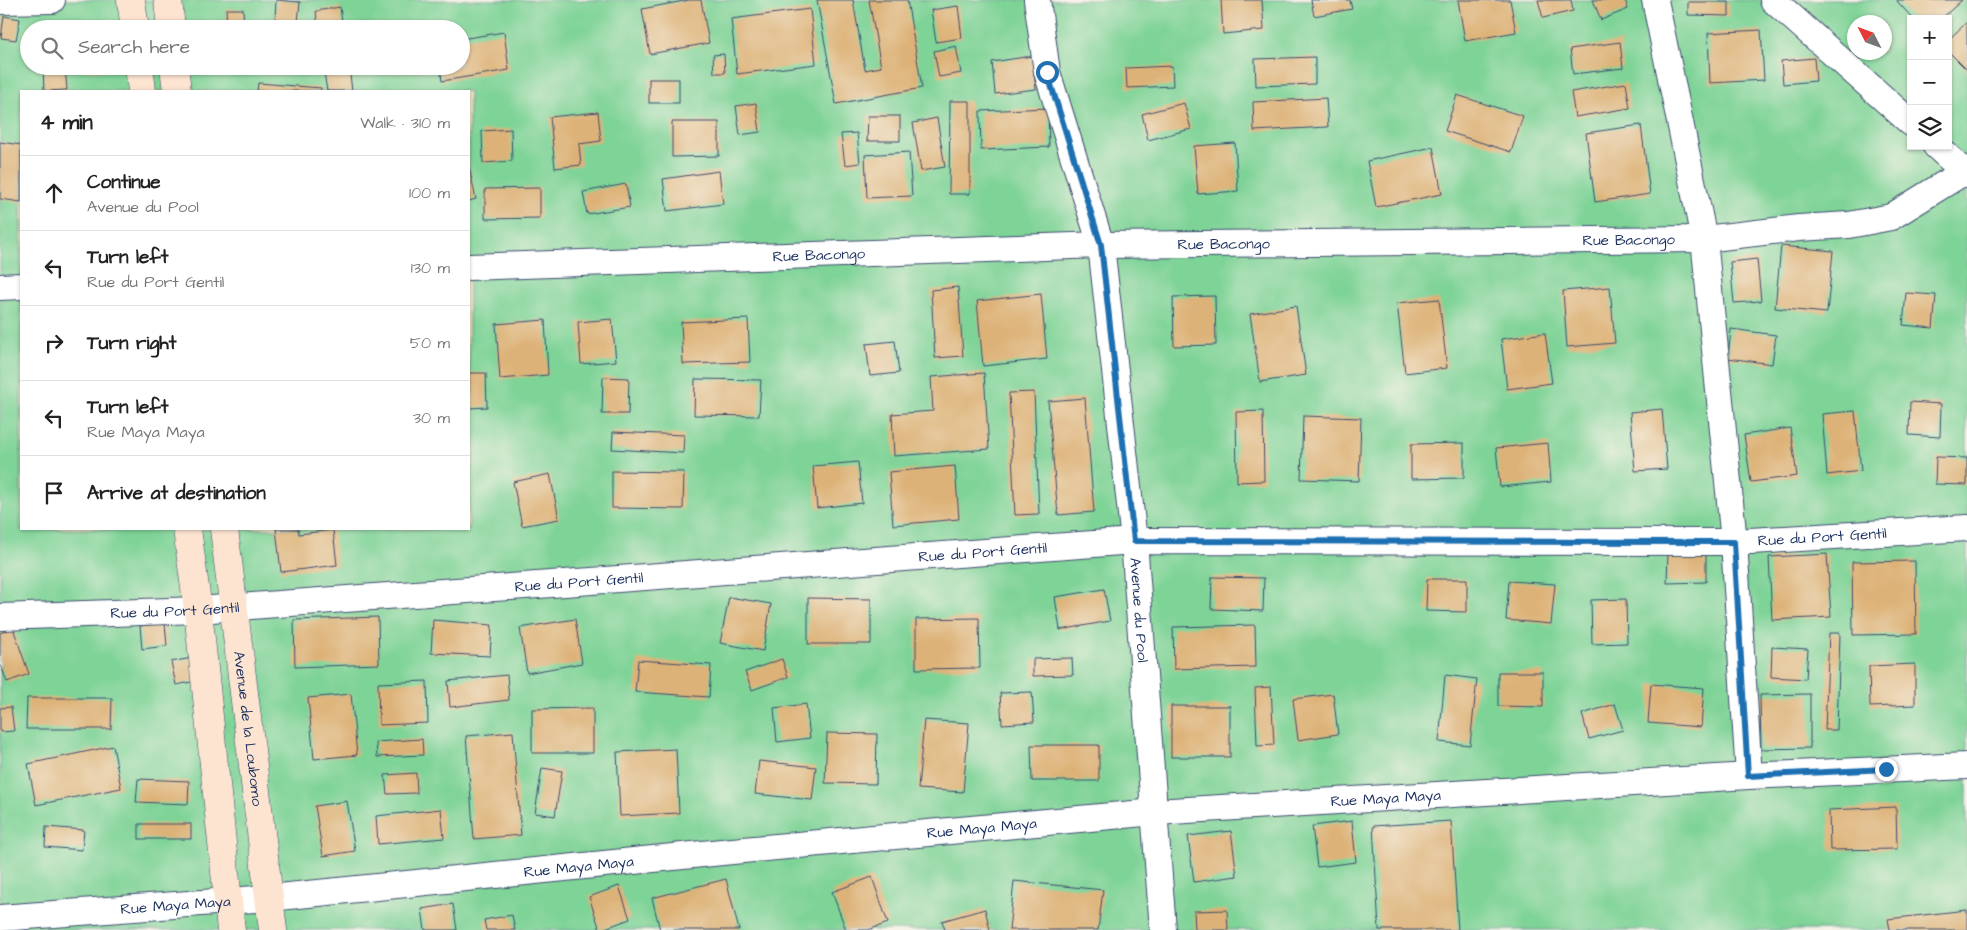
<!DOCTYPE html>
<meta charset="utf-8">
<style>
:root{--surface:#fff;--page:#f6f6f6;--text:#222;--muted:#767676;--line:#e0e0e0}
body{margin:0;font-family:"Architects Daughter",sans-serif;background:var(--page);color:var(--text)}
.controls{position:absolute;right:15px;top:15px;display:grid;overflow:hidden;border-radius:0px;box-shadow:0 1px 4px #0004}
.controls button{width:45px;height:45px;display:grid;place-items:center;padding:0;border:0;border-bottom:1px solid var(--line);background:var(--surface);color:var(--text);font:25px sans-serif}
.compass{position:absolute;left:1847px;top:15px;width:45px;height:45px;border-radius:50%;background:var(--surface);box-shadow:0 1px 4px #0004;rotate:312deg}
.stop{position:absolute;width:15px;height:15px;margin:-11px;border:4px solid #1f6fb2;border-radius:50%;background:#fff}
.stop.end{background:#1f6fb2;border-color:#fff;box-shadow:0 1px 5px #0008}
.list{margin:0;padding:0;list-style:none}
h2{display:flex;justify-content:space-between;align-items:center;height:65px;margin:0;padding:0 20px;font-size:21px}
h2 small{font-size:16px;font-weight:400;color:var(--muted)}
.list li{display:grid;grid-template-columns:32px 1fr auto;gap:15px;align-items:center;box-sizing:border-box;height:75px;padding:0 20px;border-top:1px solid var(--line)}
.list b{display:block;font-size:19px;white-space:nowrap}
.list p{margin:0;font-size:16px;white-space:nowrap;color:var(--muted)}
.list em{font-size:16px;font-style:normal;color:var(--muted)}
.icon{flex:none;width:28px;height:28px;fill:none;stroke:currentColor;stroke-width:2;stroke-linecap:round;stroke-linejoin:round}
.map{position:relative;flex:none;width:1967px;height:930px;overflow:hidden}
.search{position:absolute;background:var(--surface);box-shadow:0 1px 4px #0004;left:20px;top:20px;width:450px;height:55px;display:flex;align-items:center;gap:12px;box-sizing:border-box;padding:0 18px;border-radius:28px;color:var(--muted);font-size:19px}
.panel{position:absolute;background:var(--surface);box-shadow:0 1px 4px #0004;left:20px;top:90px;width:450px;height:440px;border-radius:0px}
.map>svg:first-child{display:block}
.green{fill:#7ed397;stroke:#4c817a;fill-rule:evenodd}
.building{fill:#ddb278}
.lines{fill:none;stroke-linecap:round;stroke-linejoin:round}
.street-casing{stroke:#3a4a6d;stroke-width:28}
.secondary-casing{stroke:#3a4a6d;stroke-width:29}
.street{stroke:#fff;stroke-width:26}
.secondary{stroke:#fde4d1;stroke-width:28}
.route{stroke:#1f6fb2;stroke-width:6}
.labels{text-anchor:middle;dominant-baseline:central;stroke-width:4;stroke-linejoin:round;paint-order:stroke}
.street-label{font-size:15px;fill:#1b2f5e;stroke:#f7f3e8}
</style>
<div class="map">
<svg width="1967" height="930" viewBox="0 0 1967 930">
<rect width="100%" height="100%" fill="#f7f3e8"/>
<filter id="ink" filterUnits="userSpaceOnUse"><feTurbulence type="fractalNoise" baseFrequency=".02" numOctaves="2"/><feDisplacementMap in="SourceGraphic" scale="10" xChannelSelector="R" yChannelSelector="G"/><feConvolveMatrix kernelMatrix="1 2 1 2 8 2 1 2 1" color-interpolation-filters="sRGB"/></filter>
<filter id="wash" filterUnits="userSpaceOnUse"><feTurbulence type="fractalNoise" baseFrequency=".0096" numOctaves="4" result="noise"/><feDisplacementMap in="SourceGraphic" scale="20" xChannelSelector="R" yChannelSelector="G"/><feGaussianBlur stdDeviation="1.12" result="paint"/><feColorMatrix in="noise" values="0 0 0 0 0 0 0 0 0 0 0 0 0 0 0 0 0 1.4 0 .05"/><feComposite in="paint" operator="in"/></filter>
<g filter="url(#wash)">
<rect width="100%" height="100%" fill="#ebe2c1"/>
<!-- green -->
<path class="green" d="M0 0H1967V930H0ZM1911 19H1948V146H1911ZM1854 22H1884V52H1854ZM29 29H461V66H29ZM21 91H469V529H21Z"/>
<g id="blocks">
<!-- building -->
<g class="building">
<polygon points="276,0 300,2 298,22 275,20"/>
<polygon points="689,0 701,0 709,43 650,54 642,9"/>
<polygon points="817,0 853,0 865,70 881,67 869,0 907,0 922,88 836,104"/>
<polygon points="1221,0 1262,0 1264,30 1223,34"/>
<polygon points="1311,0 1350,0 1352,9 1314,16"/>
<polygon points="1458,0 1510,0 1516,32 1465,41"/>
<polygon points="1538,0 1571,0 1573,11 1543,18"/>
<polygon points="1593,0 1625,0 1628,9 1601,20"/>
<polygon points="1898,0 1962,0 1941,19 1913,19 1897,1"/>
<polygon points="1688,2 1729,2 1729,16 1688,15"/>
<polygon points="958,6 962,38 936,42 931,10"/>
<polygon points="340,7 343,29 318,29 316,11"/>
<polygon points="226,9 243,9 244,29 227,29"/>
<polygon points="810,9 816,64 737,74 731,19"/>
<polygon points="4,16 20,19 16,40 1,38"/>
<polygon points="63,21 64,29 41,29 40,22"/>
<polygon points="1967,22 1967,70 1948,51 1948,40"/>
<polygon points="1761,30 1764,80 1710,83 1708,33"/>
<polygon points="504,32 509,70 442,81 440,66 461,66 461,39"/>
<polygon points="1620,42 1623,68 1573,74 1570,49"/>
<polygon points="956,46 961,73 939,77 934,51"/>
<polygon points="724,54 725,73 714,73 713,55"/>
<polygon points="1032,56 1036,89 995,94 992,62"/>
<polygon points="1315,57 1315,84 1256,86 1255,59"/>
<polygon points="1814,58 1816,81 1783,84 1781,61"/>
<polygon points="43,66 65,66 67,90 44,91"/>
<polygon points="81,66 109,66 109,71 81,70"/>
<polygon points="323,66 349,66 352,91 327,91"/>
<polygon points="1172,66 1173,86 1127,88 1126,68"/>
<rect x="649" y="79" width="30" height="24"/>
<polygon points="258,83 321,88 321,91 257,91"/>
<polygon points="1626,83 1630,108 1575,117 1571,92"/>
<polygon points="1457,95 1523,116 1511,152 1445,131"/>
<polygon points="1326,98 1328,127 1254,131 1253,102"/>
<polygon points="950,101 970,101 970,194 949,194"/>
<polygon points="756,103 760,132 740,135 736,106"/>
<polygon points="1184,103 1191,129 1148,140 1142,114"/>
<polygon points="1048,108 1049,147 981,150 980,111"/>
<polygon points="598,112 601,141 579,144 581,165 555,168 550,117"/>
<polygon points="868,116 900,116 900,141 867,141"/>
<polygon points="937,118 945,167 921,171 913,123"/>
<polygon points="672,122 719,122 719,156 672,157"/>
<polygon points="1641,125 1650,194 1595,202 1586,133"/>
<polygon points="511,129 512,161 483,163 482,131"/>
<polygon points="857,133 860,163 845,165 841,134"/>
<polygon points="0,142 21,145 21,202 0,199"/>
<polygon points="1235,143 1238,191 1198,194 1194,146"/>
<polygon points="1433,147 1442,194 1376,207 1367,161"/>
<polygon points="909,152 912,196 867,198 865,155"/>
<polygon points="469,167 476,199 469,201"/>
<polygon points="719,171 723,204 667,211 663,179"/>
<polygon points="626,184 630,207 587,214 583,192"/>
<polygon points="540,188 540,218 485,219 485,189"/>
<polygon points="1781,246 1833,251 1827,313 1775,308"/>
<polygon points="1757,259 1761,301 1734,303 1730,262"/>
<polygon points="958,287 963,356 935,358 931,290"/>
<polygon points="1610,287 1615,343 1567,347 1563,291"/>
<polygon points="1906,293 1936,295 1933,328 1903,325"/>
<polygon points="1041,294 1047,359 983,366 977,301"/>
<polygon points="1215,296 1216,345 1174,346 1173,297"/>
<polygon points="1439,299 1447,368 1405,373 1397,303"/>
<polygon points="1296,306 1306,375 1260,382 1250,314"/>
<polygon points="612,319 616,361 581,364 578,322"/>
<polygon points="748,319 750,362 683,364 681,322"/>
<polygon points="545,320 548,375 500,379 496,324"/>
<polygon points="1731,329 1776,335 1772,364 1728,358"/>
<polygon points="1545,333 1552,383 1507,389 1501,339"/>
<polygon points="895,341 899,373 870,376 866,344"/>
<polygon points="469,373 486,373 487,407 469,408"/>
<polygon points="984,373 989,449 894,456 892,414 933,411 931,377"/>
<polygon points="603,377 629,378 628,414 602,414"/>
<polygon points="695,379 761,380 759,416 694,415"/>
<polygon points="1034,392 1039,514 1015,515 1009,393"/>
<polygon points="1085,398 1094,512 1058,515 1048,401"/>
<polygon points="1910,402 1941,404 1940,437 1909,435"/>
<polygon points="1662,409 1667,469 1635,471 1630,412"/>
<polygon points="1263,411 1264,481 1237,482 1236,412"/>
<polygon points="1855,411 1861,471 1827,475 1822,414"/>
<polygon points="1303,416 1361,418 1359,481 1301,479"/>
<polygon points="1790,428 1797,476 1751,482 1744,435"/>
<polygon points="613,432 684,435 683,453 612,449"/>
<polygon points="1464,443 1464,478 1411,479 1411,444"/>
<polygon points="1548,443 1551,482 1500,487 1496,448"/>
<polygon points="1936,457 1967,458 1967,485 1935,484"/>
<polygon points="858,462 862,503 817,508 813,466"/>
<polygon points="955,466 959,519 893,525 889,472"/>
<polygon points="612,471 684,472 683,509 612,508"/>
<polygon points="550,474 559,519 522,526 513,482"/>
<polygon points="276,529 298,529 299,534 333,530 337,565 281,572"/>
<polygon points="1668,553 1706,553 1706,582 1667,583"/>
<polygon points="1827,554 1831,617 1772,620 1769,557"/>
<polygon points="1915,561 1916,634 1853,635 1852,562"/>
<polygon points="1212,577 1264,578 1263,611 1211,609"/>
<polygon points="1427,579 1467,579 1467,612 1426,611"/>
<polygon points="1509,581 1555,584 1551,624 1506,620"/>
<polygon points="1104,589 1110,621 1060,630 1055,597"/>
<polygon points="729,597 771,604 763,651 720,643"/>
<polygon points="808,598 871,599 871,644 808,644"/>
<polygon points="1626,599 1627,643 1592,644 1591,600"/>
<polygon points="378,617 379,664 295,667 294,620"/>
<polygon points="979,618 980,668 916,669 916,619"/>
<polygon points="575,619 582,663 527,673 520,628"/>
<polygon points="433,620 492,625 490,656 431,653"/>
<polygon points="165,623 167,646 142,649 140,626"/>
<polygon points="1255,625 1256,667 1174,669 1173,627"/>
<polygon points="13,628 29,674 7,682 0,663 0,633"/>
<polygon points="1829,633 1840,633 1837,730 1825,730"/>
<polygon points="1772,647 1808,649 1806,679 1771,677"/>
<polygon points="197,657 202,680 176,685 171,662"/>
<polygon points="1072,658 1073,675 1033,676 1033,659"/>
<polygon points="782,659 788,677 752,690 745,672"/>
<polygon points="638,660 711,665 709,697 635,692"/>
<polygon points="1915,664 1915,705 1870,707 1869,666"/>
<polygon points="1498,672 1543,672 1543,707 1498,706"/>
<polygon points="507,675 509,700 450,707 448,681"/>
<polygon points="1445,675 1477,679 1470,745 1439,742"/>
<polygon points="427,681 428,723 379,725 378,683"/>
<polygon points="1651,684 1704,688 1701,727 1648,723"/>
<polygon points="1271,687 1274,745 1257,746 1255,688"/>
<polygon points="1032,692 1034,722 1002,724 1000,693"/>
<polygon points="351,694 357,755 314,759 308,698"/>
<polygon points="1333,694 1338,734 1298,740 1293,699"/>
<polygon points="1810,694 1810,748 1761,749 1760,695"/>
<polygon points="27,698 112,698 111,729 26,729"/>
<polygon points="806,704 810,738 777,742 774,708"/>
<polygon points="1615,704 1623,730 1589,739 1582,714"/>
<rect x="1171" y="706" width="59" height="51"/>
<polygon points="11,707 14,731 0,732 0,708"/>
<polygon points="593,708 593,753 532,753 532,709"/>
<polygon points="924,720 969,723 963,792 918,789"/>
<polygon points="513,732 521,835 474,839 466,736"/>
<polygon points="827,733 877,734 876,784 825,783"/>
<polygon points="422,739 423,755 377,757 376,742"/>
<polygon points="1031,745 1099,745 1099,781 1032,781"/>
<polygon points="113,746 121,788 36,805 28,764"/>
<polygon points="676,749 679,813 620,816 617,752"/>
<polygon points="759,761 816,767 812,800 755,794"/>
<polygon points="542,768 562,771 555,816 535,813"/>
<polygon points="416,773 417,793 387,794 385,775"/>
<polygon points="138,779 189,781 188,804 136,802"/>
<polygon points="347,801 355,851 323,856 315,806"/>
<polygon points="1896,807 1897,849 1830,850 1829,810"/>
<polygon points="441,809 444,838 378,844 376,816"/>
<polygon points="1352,821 1356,862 1317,867 1312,826"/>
<polygon points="1451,821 1458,930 1379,930 1373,826"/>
<rect x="139" y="824" width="52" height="15"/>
<polygon points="46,827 84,830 82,850 45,847"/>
<polygon points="1231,831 1237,876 1194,882 1188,836"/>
<polygon points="872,877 888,923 868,930 846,930 832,892"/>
<polygon points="726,879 739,930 660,930 652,898"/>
<polygon points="1014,881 1103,890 1098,930 1009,930"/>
<polygon points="619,886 630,919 600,930 589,897"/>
<polygon points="453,904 457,930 425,930 422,909"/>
<polygon points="985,909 990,930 945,930 942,921"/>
<polygon points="1227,910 1228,930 1195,930 1194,911"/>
<polygon points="1967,910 1967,930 1890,930 1888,919"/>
<polygon points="512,915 515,930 486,930 484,920"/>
</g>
</g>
</g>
<g filter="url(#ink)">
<use href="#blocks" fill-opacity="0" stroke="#3a4a6d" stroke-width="1"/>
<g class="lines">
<!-- street casing -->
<g class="street-casing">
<g id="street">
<path id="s1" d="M1037 0 1047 72 1101 245 1134 541 1163 930"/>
<polyline points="1655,0 1704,239 1734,542 1749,776"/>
<polyline points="1773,0 1911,123"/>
<polyline points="0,1 52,0"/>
<polyline points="1936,146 1967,174"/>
<path id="s2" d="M469 267 1101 245 1704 239 1799 228 1849 225 1891 217 1967 170"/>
<polyline points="0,287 21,286"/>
<path id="s3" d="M0 617 198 610 1134 541 1734 542 1967 528"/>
<path id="s4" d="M0 918 269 898 722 852 1155 812 1749 776 1967 766"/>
</g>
</g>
<!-- secondary casing -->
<g class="secondary-casing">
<g id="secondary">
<polyline points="131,0 135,29"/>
<polyline points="168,0 171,29"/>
<polyline points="139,66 142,91"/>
<polyline points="174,66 177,91"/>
<polyline points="187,529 198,610 231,930"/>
<path id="s5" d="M224 529 273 930"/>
</g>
</g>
<!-- street -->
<use href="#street" class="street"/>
<!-- secondary -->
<use href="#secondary" class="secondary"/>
</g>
</g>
<g class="lines" filter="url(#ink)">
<!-- route -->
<polyline class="route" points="1047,72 1101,245 1134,541 1734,542 1748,776 1886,769"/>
</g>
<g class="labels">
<!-- street labels -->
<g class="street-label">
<text stroke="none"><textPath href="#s2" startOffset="1160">Rue Bacongo</textPath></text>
<text stroke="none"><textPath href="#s2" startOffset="755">Rue Bacongo</textPath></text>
<text stroke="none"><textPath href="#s2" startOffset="350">Rue Bacongo</textPath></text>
<text stroke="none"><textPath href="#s3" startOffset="1825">Rue du Port Gentil</textPath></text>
<text stroke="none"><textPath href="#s3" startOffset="985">Rue du Port Gentil</textPath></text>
<text stroke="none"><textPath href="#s3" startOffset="580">Rue du Port Gentil</textPath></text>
<text stroke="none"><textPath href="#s3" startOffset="175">Rue du Port Gentil</textPath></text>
<text stroke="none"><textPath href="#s1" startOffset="621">Avenue du Pool</textPath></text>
<text stroke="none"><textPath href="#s5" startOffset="201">Avenue de la Loubomo</textPath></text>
<text stroke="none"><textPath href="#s4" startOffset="1391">Rue Maya Maya</textPath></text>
<text stroke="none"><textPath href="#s4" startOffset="986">Rue Maya Maya</textPath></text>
<text stroke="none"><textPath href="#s4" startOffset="581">Rue Maya Maya</textPath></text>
<text stroke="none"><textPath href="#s4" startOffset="176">Rue Maya Maya</textPath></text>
</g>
</g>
</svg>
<div class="controls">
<button>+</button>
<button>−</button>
<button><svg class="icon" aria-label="layers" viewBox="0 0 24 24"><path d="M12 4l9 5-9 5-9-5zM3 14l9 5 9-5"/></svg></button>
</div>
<svg class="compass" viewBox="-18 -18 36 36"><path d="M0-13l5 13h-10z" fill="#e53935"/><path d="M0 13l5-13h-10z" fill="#767676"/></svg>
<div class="stop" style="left:1047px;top:72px"></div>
<div class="stop end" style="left:1886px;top:769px"></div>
<div class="search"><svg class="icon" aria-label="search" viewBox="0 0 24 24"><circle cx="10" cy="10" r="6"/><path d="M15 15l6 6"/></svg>Search here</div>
<section class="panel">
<h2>4 min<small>Walk · 310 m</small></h2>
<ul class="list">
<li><svg class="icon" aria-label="ahead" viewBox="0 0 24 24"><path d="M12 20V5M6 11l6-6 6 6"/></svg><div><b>Continue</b><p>Avenue du Pool</p></div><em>100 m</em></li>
<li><svg class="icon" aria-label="left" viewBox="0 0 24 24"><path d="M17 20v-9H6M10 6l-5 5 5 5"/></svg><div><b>Turn left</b><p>Rue du Port Gentil</p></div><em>130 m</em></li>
<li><svg class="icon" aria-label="right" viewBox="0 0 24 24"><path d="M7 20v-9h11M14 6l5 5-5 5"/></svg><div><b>Turn right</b></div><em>50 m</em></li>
<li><svg class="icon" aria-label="left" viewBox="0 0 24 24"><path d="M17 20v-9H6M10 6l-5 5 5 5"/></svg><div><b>Turn left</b><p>Rue Maya Maya</p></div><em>30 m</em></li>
<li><svg class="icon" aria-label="arrive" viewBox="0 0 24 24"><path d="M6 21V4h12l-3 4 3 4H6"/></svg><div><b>Arrive at destination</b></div></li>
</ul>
</section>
</div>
